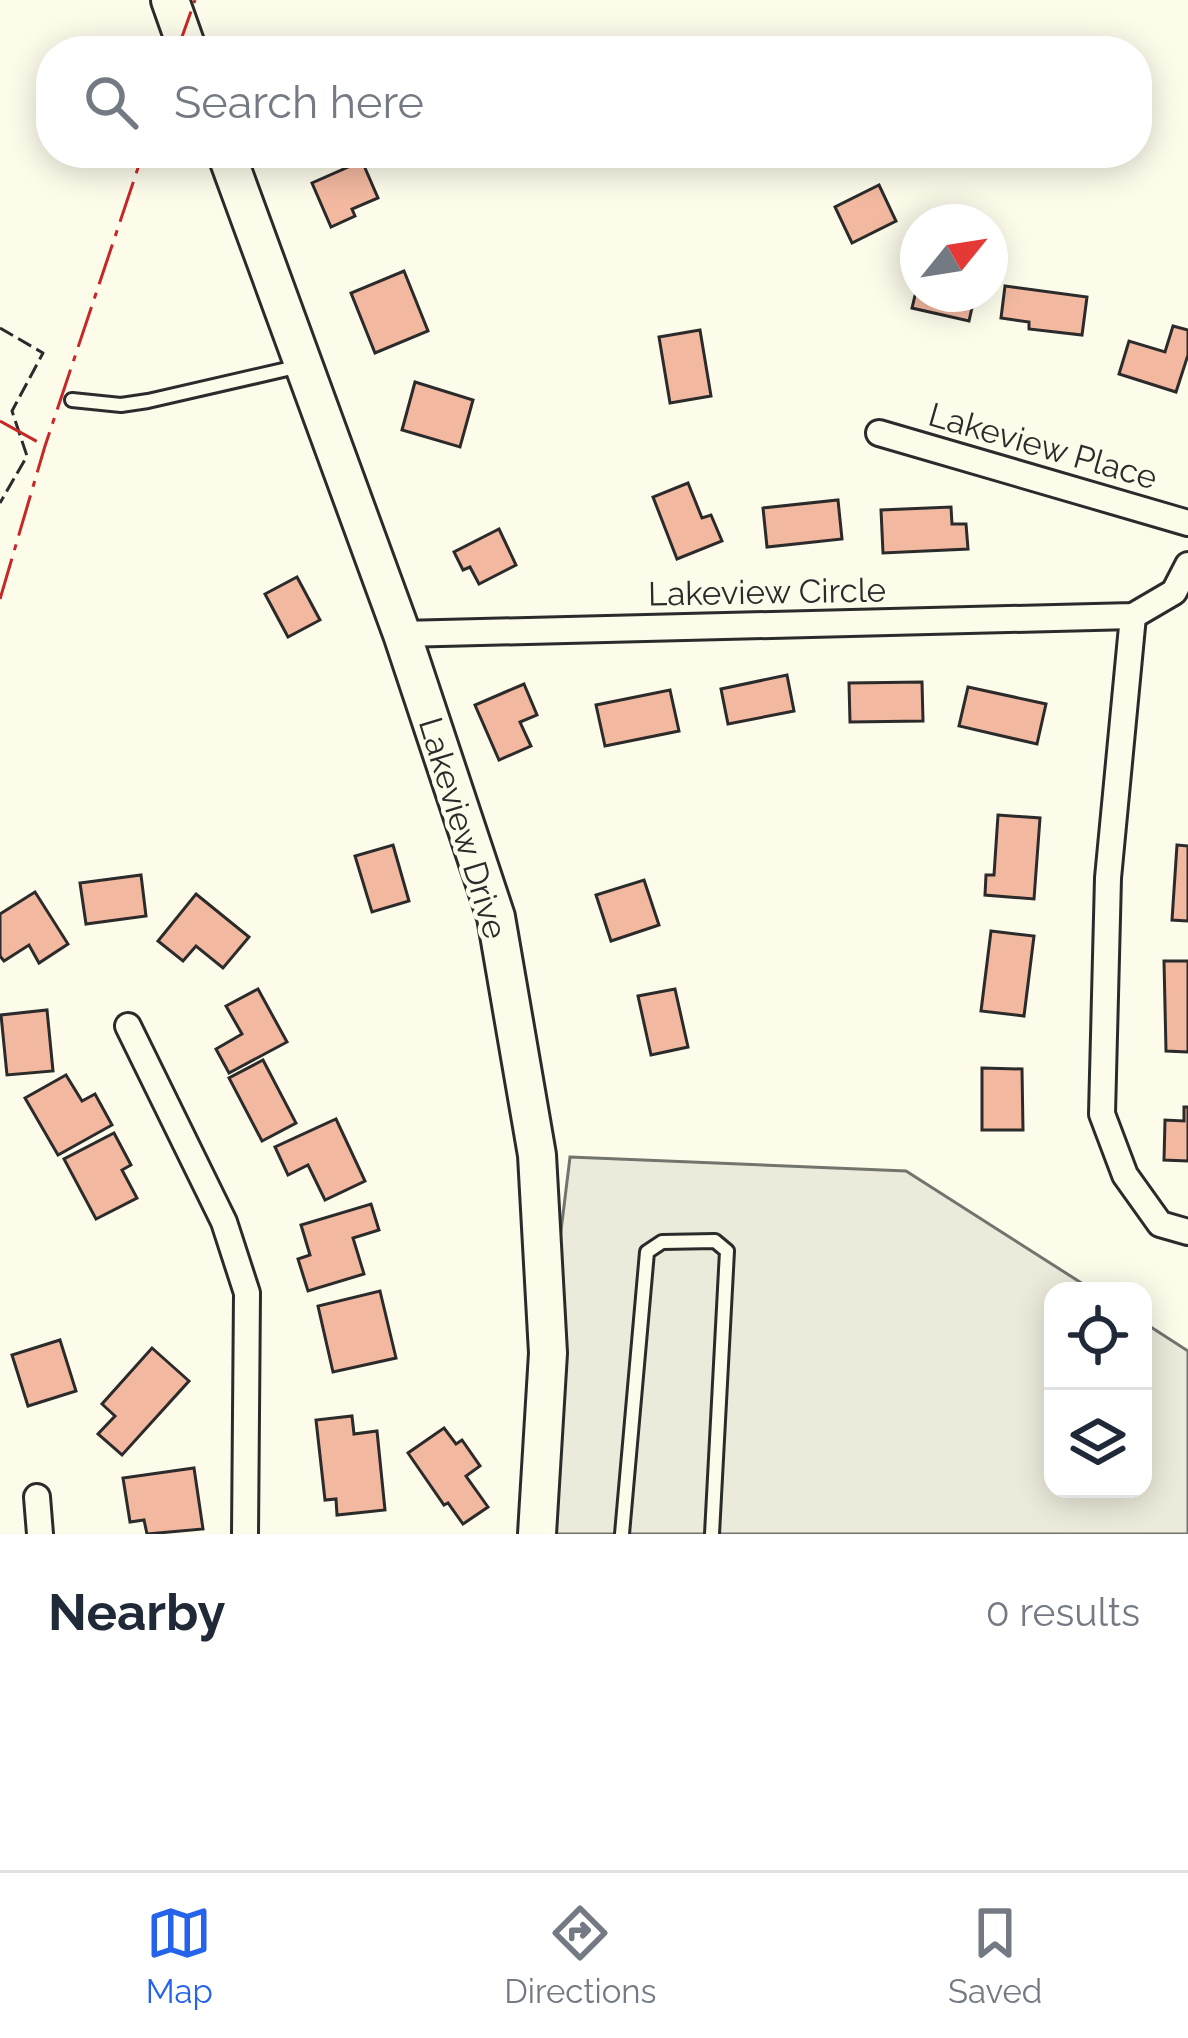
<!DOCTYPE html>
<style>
:root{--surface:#fff;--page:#f6f6f7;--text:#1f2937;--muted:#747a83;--line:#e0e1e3;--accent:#2563eb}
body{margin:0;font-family:Raleway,sans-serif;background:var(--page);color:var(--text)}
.controls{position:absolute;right:36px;bottom:36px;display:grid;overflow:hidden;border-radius:24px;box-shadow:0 6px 30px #0003}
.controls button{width:108px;height:108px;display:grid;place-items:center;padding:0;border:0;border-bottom:3px solid var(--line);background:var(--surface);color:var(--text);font:60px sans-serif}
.compass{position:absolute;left:900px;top:204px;width:108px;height:108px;border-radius:50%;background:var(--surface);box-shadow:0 6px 30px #0003;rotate:60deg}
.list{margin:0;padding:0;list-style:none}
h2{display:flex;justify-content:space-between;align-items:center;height:156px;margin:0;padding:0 48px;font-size:51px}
h2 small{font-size:39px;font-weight:400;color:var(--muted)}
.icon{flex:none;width:66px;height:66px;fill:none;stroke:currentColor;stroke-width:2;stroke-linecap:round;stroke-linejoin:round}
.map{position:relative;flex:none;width:1188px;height:1534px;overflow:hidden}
.search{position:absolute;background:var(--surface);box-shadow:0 6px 30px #0003;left:36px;right:36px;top:36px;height:132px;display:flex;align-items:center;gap:30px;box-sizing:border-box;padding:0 42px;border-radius:48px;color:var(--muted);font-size:45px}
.sheet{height:336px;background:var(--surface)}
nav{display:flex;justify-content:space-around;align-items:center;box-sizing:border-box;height:168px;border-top:3px solid var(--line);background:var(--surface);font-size:33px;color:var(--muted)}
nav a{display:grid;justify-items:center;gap:6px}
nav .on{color:var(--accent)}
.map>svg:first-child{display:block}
.green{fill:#ecebdb;stroke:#74746e;stroke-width:3}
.building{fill:#f2b8a0;stroke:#2b2b2b;stroke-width:3}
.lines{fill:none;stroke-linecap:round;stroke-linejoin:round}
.lane-casing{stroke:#2b2b2b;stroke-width:18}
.street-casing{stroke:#2b2b2b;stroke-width:30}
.secondary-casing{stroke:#2b2b2b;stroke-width:42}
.lane{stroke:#fdfbea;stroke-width:12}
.street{stroke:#fdfbea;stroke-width:24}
.secondary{stroke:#fdfbea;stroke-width:36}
.fence{stroke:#2b2b2b;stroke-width:3;stroke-dasharray:15 6;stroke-linecap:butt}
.power{stroke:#c62828;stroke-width:3;stroke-dasharray:42 9 6 9;stroke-linecap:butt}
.labels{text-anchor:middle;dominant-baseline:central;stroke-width:9;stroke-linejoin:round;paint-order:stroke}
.street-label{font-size:33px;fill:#2b2b2b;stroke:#fdfbea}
</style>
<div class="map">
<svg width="1188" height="1534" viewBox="0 0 1188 1534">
<rect width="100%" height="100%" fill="#fdfbea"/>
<!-- green -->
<polygon class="green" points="570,1157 906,1171 1094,1291 1053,1291 1053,1489 1143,1489 1143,1322 1188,1351 1188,1534 556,1534 550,1321"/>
<!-- building -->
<g class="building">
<polygon points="362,161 378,198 352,209 355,216 331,227 312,183"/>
<polygon points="879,185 896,221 852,243 835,207"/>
<polygon points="404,271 428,331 375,353 351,293"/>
<polygon points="918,283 918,294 975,294 969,321 912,308"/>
<polygon points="1005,286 1087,297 1082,335 1029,329 1029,322 1001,318"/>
<polygon points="1173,326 1188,330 1188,355 1176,392 1119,374 1129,341 1165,352"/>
<polygon points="700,330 711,396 670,403 659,337"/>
<polygon points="415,382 473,400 460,447 402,430"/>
<polygon points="688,483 702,518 711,515 722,541 677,559 653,497"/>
<polygon points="838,500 842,539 767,547 763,508"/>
<polygon points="951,507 952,524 966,524 968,549 883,553 881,510"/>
<polygon points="499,529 516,565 479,584 470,567 463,570 454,552"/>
<polygon points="297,577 320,620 288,637 265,594"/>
<polygon points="787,675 794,711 728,724 721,689"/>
<polygon points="922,682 923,721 850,722 849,683"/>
<polygon points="524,684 537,715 520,722 531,746 499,760 475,705"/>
<polygon points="968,687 1046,704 1037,744 959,726"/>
<polygon points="670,690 679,731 605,746 596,705"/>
<polygon points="998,815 1040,818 1034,899 985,895 986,875 994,875"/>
<polygon points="393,845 409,901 372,912 355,856"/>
<polygon points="1177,845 1188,846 1188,921 1172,920"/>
<polygon points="141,875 146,916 86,924 80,883"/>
<polygon points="644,880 659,925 611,941 596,895"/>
<polygon points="35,892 68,944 39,963 29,945 4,961 0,956 0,914"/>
<polygon points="196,894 249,937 223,968 196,946 183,961 158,941"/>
<polygon points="991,931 1034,936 1024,1016 981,1011"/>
<polygon points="1164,961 1188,961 1188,1052 1166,1051"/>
<polygon points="258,989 287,1042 229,1073 216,1049 242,1034 226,1006"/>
<polygon points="675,989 688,1047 651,1055 638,996"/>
<polygon points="47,1010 53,1071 7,1075 1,1015"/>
<polygon points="263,1060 296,1123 262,1141 229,1078"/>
<polygon points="982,1068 1022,1069 1023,1130 982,1130"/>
<polygon points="66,1075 82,1101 95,1094 112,1125 58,1155 25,1098"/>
<polygon points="1184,1107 1188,1107 1188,1161 1164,1160 1165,1120 1184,1121"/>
<polygon points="336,1119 365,1181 325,1200 308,1165 288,1175 275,1147"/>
<polygon points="114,1133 131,1165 122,1170 137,1198 96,1219 64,1159"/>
<polygon points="371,1204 379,1230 353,1238 364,1274 308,1291 298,1259 310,1255 301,1225"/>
<polygon points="380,1291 396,1358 333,1372 318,1306"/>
<polygon points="60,1340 76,1391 28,1406 12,1355"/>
<polygon points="152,1348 189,1381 122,1455 98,1434 115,1416 102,1404"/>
<polygon points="352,1416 354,1434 377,1431 385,1510 337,1515 336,1499 325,1500 316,1420"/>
<polygon points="444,1428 456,1444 462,1440 480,1466 466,1476 488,1507 463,1524 448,1503 444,1505 408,1453"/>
<polygon points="194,1468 203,1529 147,1534 144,1520 130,1522 123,1478"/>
</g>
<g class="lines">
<!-- lane casing -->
<g class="lane-casing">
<g id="lane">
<polyline points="72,400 121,405 148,401 296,367"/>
<polyline points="622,1534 647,1252 662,1242 715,1241 727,1251 712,1534"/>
</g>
</g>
<!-- street casing -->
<g class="street-casing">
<g id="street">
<polyline points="879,433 1188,523"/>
<polyline points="1133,616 1108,878 1102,1114 1125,1175 1160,1224 1188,1232"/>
<polyline points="402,634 1133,616 1174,592 1188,565"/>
<polyline points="128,1026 224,1222 247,1293 245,1534"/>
<polyline points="37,1497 40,1534"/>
</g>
</g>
<!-- secondary casing -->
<g class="secondary-casing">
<g id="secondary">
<polyline points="170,0 188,51"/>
<polyline points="226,153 402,634 496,917 537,1155 548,1353 537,1534"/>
</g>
</g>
<!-- lane -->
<use href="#lane" class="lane"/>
<!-- street -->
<use href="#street" class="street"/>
<!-- secondary -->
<use href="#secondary" class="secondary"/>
<!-- fence -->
<polyline class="fence" points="0,328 43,353 12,411 27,456 0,503"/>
<!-- power -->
<g class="power">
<polyline points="177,51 195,0"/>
<polyline points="0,421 45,446"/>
<polyline points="0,599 45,446 143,153"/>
</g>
</g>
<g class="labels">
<!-- street labels -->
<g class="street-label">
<text transform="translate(1043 446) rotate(16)">Lakeview Place</text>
<text transform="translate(767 592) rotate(-1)">Lakeview Circle</text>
<text transform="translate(463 828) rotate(73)">Lakeview Drive</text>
</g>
</g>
</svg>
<div class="controls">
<button><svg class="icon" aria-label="locate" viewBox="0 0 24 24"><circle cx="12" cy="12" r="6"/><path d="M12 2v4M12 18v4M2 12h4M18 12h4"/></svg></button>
<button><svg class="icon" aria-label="layers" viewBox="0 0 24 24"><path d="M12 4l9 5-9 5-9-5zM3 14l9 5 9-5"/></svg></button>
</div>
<svg class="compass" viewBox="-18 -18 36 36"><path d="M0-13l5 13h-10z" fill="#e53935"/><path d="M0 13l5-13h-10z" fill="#747a83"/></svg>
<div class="search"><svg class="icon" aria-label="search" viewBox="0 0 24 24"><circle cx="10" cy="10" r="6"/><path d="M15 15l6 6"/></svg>Search here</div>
</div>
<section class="sheet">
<h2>Nearby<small>0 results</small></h2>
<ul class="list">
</ul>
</section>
<nav>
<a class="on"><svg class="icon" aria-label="map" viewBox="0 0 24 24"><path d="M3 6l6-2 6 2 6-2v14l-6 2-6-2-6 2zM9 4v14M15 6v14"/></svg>Map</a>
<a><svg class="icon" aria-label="directions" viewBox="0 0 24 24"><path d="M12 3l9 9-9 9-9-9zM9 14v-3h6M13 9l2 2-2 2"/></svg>Directions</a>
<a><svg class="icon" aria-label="saved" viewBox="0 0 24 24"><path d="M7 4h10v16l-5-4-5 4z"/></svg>Saved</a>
</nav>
